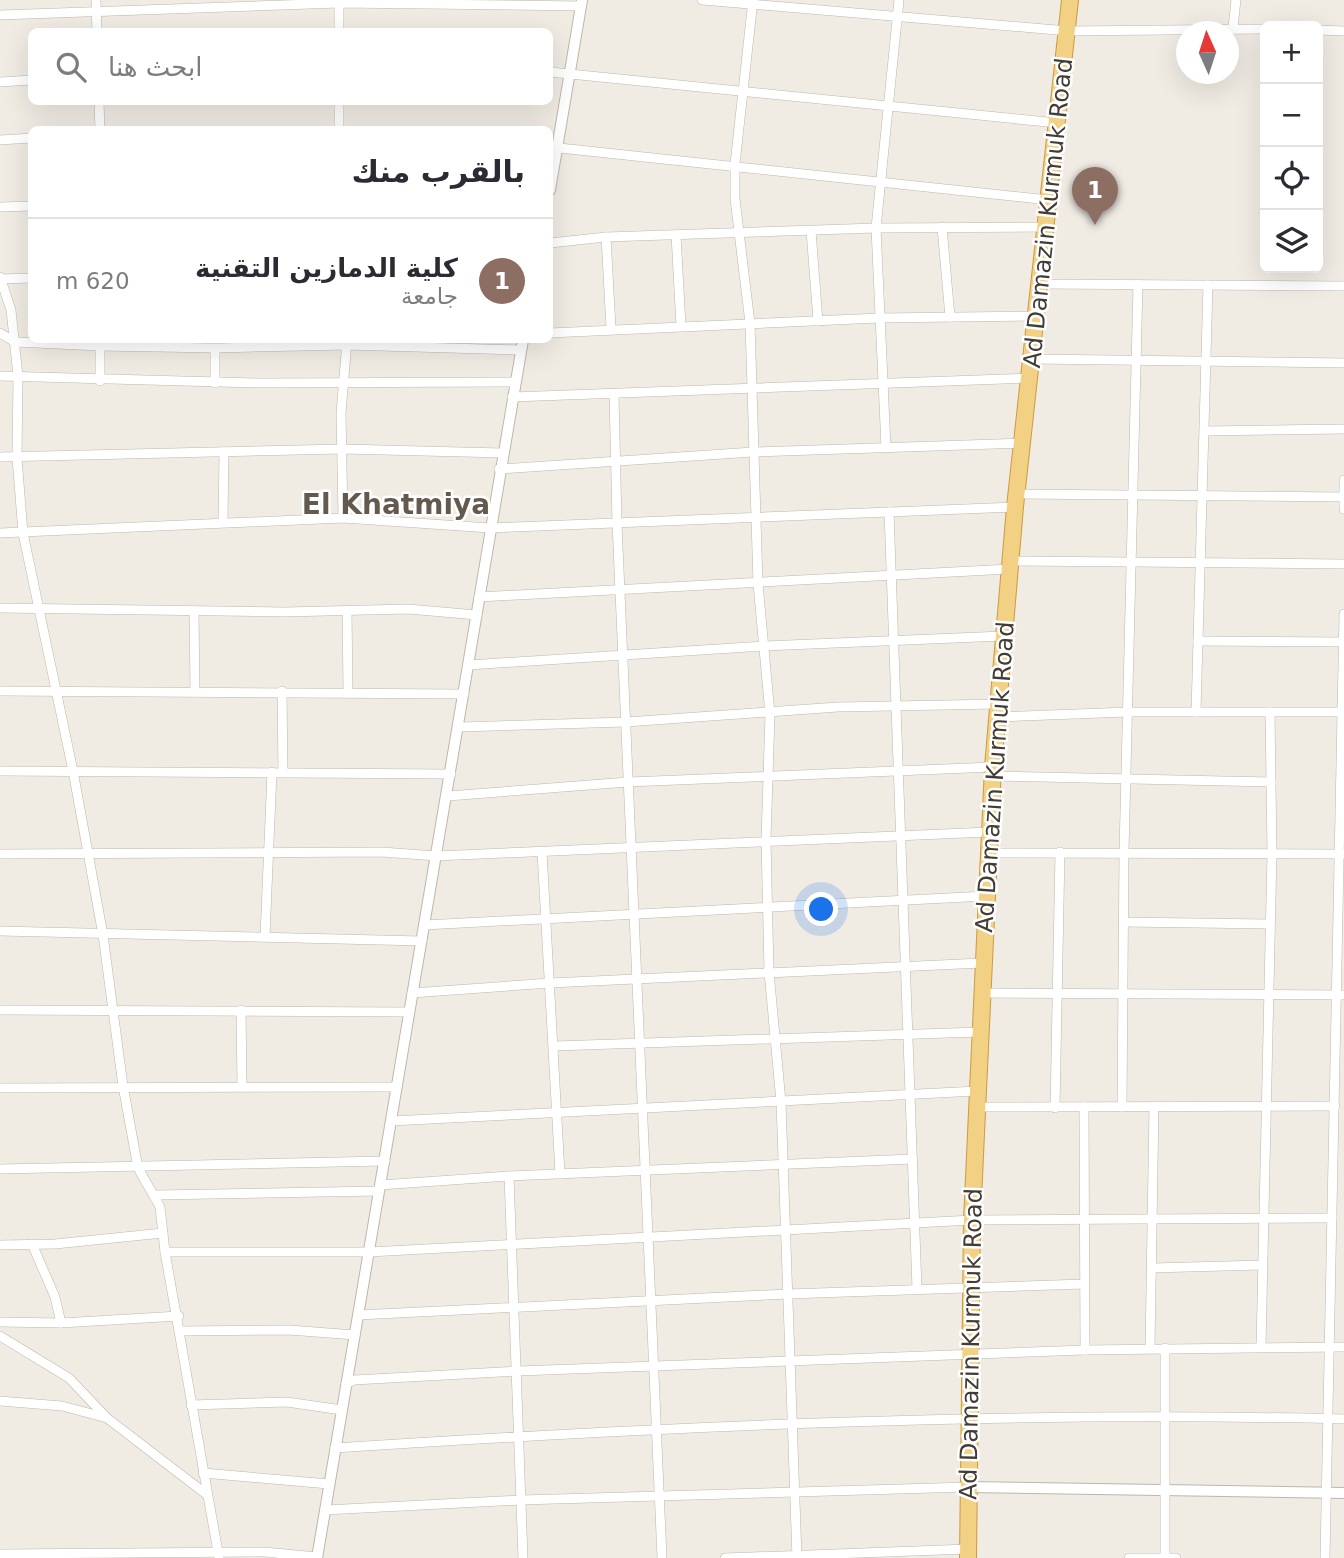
<!DOCTYPE html>
<html lang="ar">
<meta charset="utf-8">
<style>
:root{--surface:#fff;--page:#f2f2f3;--text:#2b2b33;--muted:#7c7c81;--line:#e1e1e2;--accent:#e44427}
body{margin:0;font-family:"DejaVu Sans","Noto Sans Arabic",sans-serif;background:var(--page);color:var(--text);direction:rtl}
.controls{position:absolute;right:21px;top:21px;display:grid;overflow:hidden;border-radius:10px;box-shadow:0 7px 28px #0002}
.controls button{width:63px;height:63px;display:grid;place-items:center;padding:0;border:0;border-bottom:2px solid var(--line);background:var(--surface);color:var(--text);font:35px sans-serif}
.compass{position:absolute;left:1176px;top:21px;width:63px;height:63px;border-radius:50%;background:var(--surface);box-shadow:0 7px 28px #0002;rotate:357deg}
.you{position:absolute;left:822px;top:910px;width:24px;height:24px;margin:-18px;border:5px solid #fff;border-radius:50%;background:#1a73e8;box-shadow:0 0 0 10px #1a73e833}
.badge{display:grid;place-items:center;width:46px;height:46px;border-radius:50%;background:var(--accent);color:#fff;font-size:23px;font-weight:700}
.pin{position:absolute;translate:-50% -58px;filter:drop-shadow(0 2px 4px #0008)}
.pin::after{content:'';position:absolute;top:37px;width:24px;height:21px;background:inherit;clip-path:polygon(0 0,100% 0,50% 100%)}
.list{margin:0;padding:0;list-style:none}
h2{display:flex;justify-content:space-between;align-items:center;height:91px;margin:0;padding:0 28px;font-size:30px}
h2 small{font-size:23px;font-weight:400;color:var(--muted)}
.list li{display:grid;grid-template-columns:46px 1fr auto;gap:21px;align-items:center;box-sizing:border-box;height:126px;padding:0 28px;border-top:2px solid var(--line)}
.list b{display:block;font-size:26px;white-space:nowrap}
.list p{margin:0;font-size:23px;white-space:nowrap;color:var(--muted)}
.list em{font-size:23px;font-style:normal;color:var(--muted)}
.icon{flex:none;width:38px;height:38px;fill:none;stroke:currentColor;stroke-width:2;stroke-linecap:round;stroke-linejoin:round}
.map{position:relative;flex:none;width:1344px;height:1558px;overflow:hidden;direction:ltr}
.search{position:absolute;background:var(--surface);box-shadow:0 7px 28px #0002;left:28px;top:28px;width:525px;height:77px;display:flex;align-items:center;gap:18px;box-sizing:border-box;padding:0 24px;border-radius:10px;color:var(--muted);font-size:26px}
.panel{position:absolute;background:var(--surface);box-shadow:0 7px 28px #0002;left:28px;top:126px;width:525px;height:217px;border-radius:10px;direction:rtl}
.map>svg:first-child{display:block}
.lines{fill:none;stroke-linecap:round;stroke-linejoin:round}
.minor-casing{stroke:#bdb7ab;stroke-width:10}
.tertiary-casing{stroke:#bdb7ab;stroke-width:12}
.trunk-casing{stroke:#cd9a41;stroke-width:18}
.minor{stroke:#fff;stroke-width:9}
.tertiary{stroke:#fff;stroke-width:10}
.trunk{stroke:#f2d084;stroke-width:16}
.labels{text-anchor:middle;dominant-baseline:central;stroke-width:5;stroke-linejoin:round;paint-order:stroke}
.street-label{font-size:24px;fill:#413c35;stroke:#fff}
.quarter-label{font-size:28px;font-weight:bold;fill:#635a4d;stroke:#fff}
</style>
<div class="map">
<svg width="1344" height="1558" viewBox="0 0 1344 1558">
<rect width="100%" height="100%" fill="#f0ece4"/>
<g class="lines">
<!-- minor casing -->
<g class="minor-casing">
<g id="minor">
<polyline points="96,0 97,32"/>
<polyline points="339,0 339,32"/>
<polyline points="702,0 1068,31 1265,29"/>
<polyline points="753,0 735,164 735,199 750,323 758,584 770,714 766,840 769,972 781,1102 797,1558"/>
<polyline points="0,15 339,3 581,6"/>
<polyline points="1233,28 1236,0"/>
<polyline points="1318,30 1344,31"/>
<polyline points="550,72 1057,123"/>
<polyline points="0,82 32,80"/>
<polyline points="99,102 100,130"/>
<polyline points="339,102 339,130"/>
<polyline points="0,140 32,138"/>
<polyline points="550,147 1049,200"/>
<polyline points="0,207 32,206"/>
<polyline points="942,227 950,317"/>
<polyline points="811,231 818,321"/>
<polyline points="676,235 681,326"/>
<polyline points="606,237 611,328"/>
<polyline points="550,243 606,237 876,228 1047,227"/>
<polyline points="0,277 11,310 18,376 17,458 23,533 73,771 103,935 123,1086 138,1168 160,1207 165,1252 219,1558"/>
<polyline points="1,279 32,278"/>
<polyline points="1040,284 1344,286"/>
<polyline points="0,333 15,342 100,346 215,348 347,345 521,350"/>
<polyline points="550,333 879,318 1036,316"/>
<polyline points="100,340 100,381"/>
<polyline points="215,348 215,383"/>
<polyline points="1032,359 1344,363"/>
<polyline points="0,376 260,383 515,382"/>
<polyline points="614,394 617,523 662,1558"/>
<polyline points="512,397 1030,378"/>
<polyline points="1205,431 1344,429"/>
<polyline points="886,447 876,228 899,0"/>
<polyline points="0,457 343,449 502,453"/>
<polyline points="499,469 753,452 1023,443"/>
<polyline points="1344,480 1344,509"/>
<polyline points="1017,494 1344,497"/>
<polyline points="889,512 917,1289"/>
<polyline points="343,518 341,413 347,341"/>
<polyline points="223,520 224,452"/>
<polyline points="0,533 343,518 490,528 1015,507"/>
<polyline points="1011,561 1344,564"/>
<polyline points="479,597 1010,569"/>
<polyline points="0,608 285,612 408,609 477,615"/>
<polyline points="347,610 348,691"/>
<polyline points="194,611 195,692"/>
<polyline points="1198,641 1344,642"/>
<polyline points="469,665 764,646 1003,636"/>
<polyline points="0,691 464,694"/>
<polyline points="282,691 283,772"/>
<polyline points="1196,712 1208,285"/>
<polyline points="998,717 1128,712 1344,712"/>
<polyline points="459,727 626,722 838,707 998,704"/>
<polyline points="0,771 451,774"/>
<polyline points="993,776 1271,782"/>
<polyline points="448,796 628,782 993,767"/>
<polyline points="542,852 560,1174"/>
<polyline points="988,853 1343,854"/>
<polyline points="0,854 382,852 436,856 989,832"/>
<polyline points="1123,922 1269,924"/>
<polyline points="424,925 986,896"/>
<polyline points="0,931 422,941"/>
<polyline points="265,936 272,772"/>
<polyline points="412,993 550,983 982,963"/>
<polyline points="980,993 1344,995"/>
<polyline points="0,1010 409,1012"/>
<polyline points="241,1010 242,1086"/>
<polyline points="554,1046 979,1032"/>
<polyline points="0,1088 397,1087"/>
<polyline points="976,1107 1335,1106"/>
<polyline points="1084,1107 1085,1350"/>
<polyline points="1122,1107 1124,852 1138,284"/>
<polyline points="1055,1108 1060,852"/>
<polyline points="391,1121 977,1091"/>
<polyline points="0,1169 385,1161"/>
<polyline points="509,1176 523,1558"/>
<polyline points="380,1185 509,1176 913,1159"/>
<polyline points="156,1195 379,1191"/>
<polyline points="32,1244 55,1297 61,1323"/>
<polyline points="0,1245 55,1244 163,1233"/>
<polyline points="165,1252 369,1252 972,1220 1332,1218"/>
<polyline points="1152,1268 1262,1265"/>
<polyline points="358,1315 787,1294 1084,1284"/>
<polyline points="0,1322 61,1323 179,1316"/>
<polyline points="181,1331 289,1330 355,1335"/>
<polyline points="0,1336 69,1378 106,1417"/>
<polyline points="1261,1347 1272,853 1270,712"/>
<polyline points="1150,1348 1154,1106"/>
<polyline points="1165,1348 1165,1558"/>
<polyline points="346,1384 354,1380 518,1371 1085,1350 1344,1347"/>
<polyline points="0,1401 62,1406 107,1418 206,1494"/>
<polyline points="191,1405 287,1402 342,1410"/>
<path d="M335 1448C670 1426 1008 1411 1344 1419"/>
<polyline points="203,1473 329,1484"/>
<polyline points="325,1510 521,1500 968,1487"/>
<polyline points="0,1554 264,1552 317,1557"/>
<polyline points="725,1558 968,1549"/>
<polyline points="1129,1558 1176,1558"/>
<polyline points="1325,1558 1344,614"/>
</g>
</g>
<!-- tertiary casing -->
<g class="tertiary-casing">
<g id="tertiary">
<polyline points="550,190 582,0"/>
<polyline points="968,1487 1344,1493"/>
<polyline points="317,1558 523,340"/>
</g>
</g>
<!-- trunk casing -->
<g class="trunk-casing">
<polyline id="trunk" points="968,1558 972,1220 993,767 1015,507 1070,0"/>
</g>
<!-- minor -->
<use href="#minor" class="minor"/>
<!-- tertiary -->
<use href="#tertiary" class="tertiary"/>
<!-- trunk -->
<use href="#trunk" class="trunk"/>
</g>
<g class="labels">
<!-- street labels -->
<g class="street-label">
<text transform="translate(1048 213) rotate(-84)">Ad Damazin Kurmuk Road</text>
<text transform="translate(995 777) rotate(-86)">Ad Damazin Kurmuk Road</text>
<text transform="translate(971 1344) rotate(-89)">Ad Damazin Kurmuk Road</text>
</g>
<!-- quarter labels -->
<g class="quarter-label">
<text x="396" y="504">El Khatmiya</text>
</g>
</g>
</svg>
<div class="controls">
<button>+</button>
<button>−</button>
<button><svg class="icon" aria-label="locate" viewBox="0 0 24 24"><circle cx="12" cy="12" r="6"/><path d="M12 2v4M12 18v4M2 12h4M18 12h4"/></svg></button>
<button><svg class="icon" aria-label="layers" viewBox="0 0 24 24"><path d="M12 4l9 5-9 5-9-5zM3 14l9 5 9-5"/></svg></button>
</div>
<svg class="compass" viewBox="-18 -18 36 36"><path d="M0-13l5 13h-10z" fill="#e53935"/><path d="M0 13l5-13h-10z" fill="#7c7c81"/></svg>
<div class="you"></div>
<div class="pin badge" style="left:1095px;top:225px;background:#8d6e63">1</div>
<div class="search"><svg class="icon" aria-label="search" viewBox="0 0 24 24"><circle cx="10" cy="10" r="6"/><path d="M15 15l6 6"/></svg>ابحث هنا</div>
<section class="panel">
<h2>بالقرب منك<small></small></h2>
<ul class="list">
<li><span class="badge" style="background:#8d6e63">1</span><div><b>كلية الدمازين التقنية</b><p>جامعة</p></div><em>620 m</em></li>
</ul>
</section>
</div>
